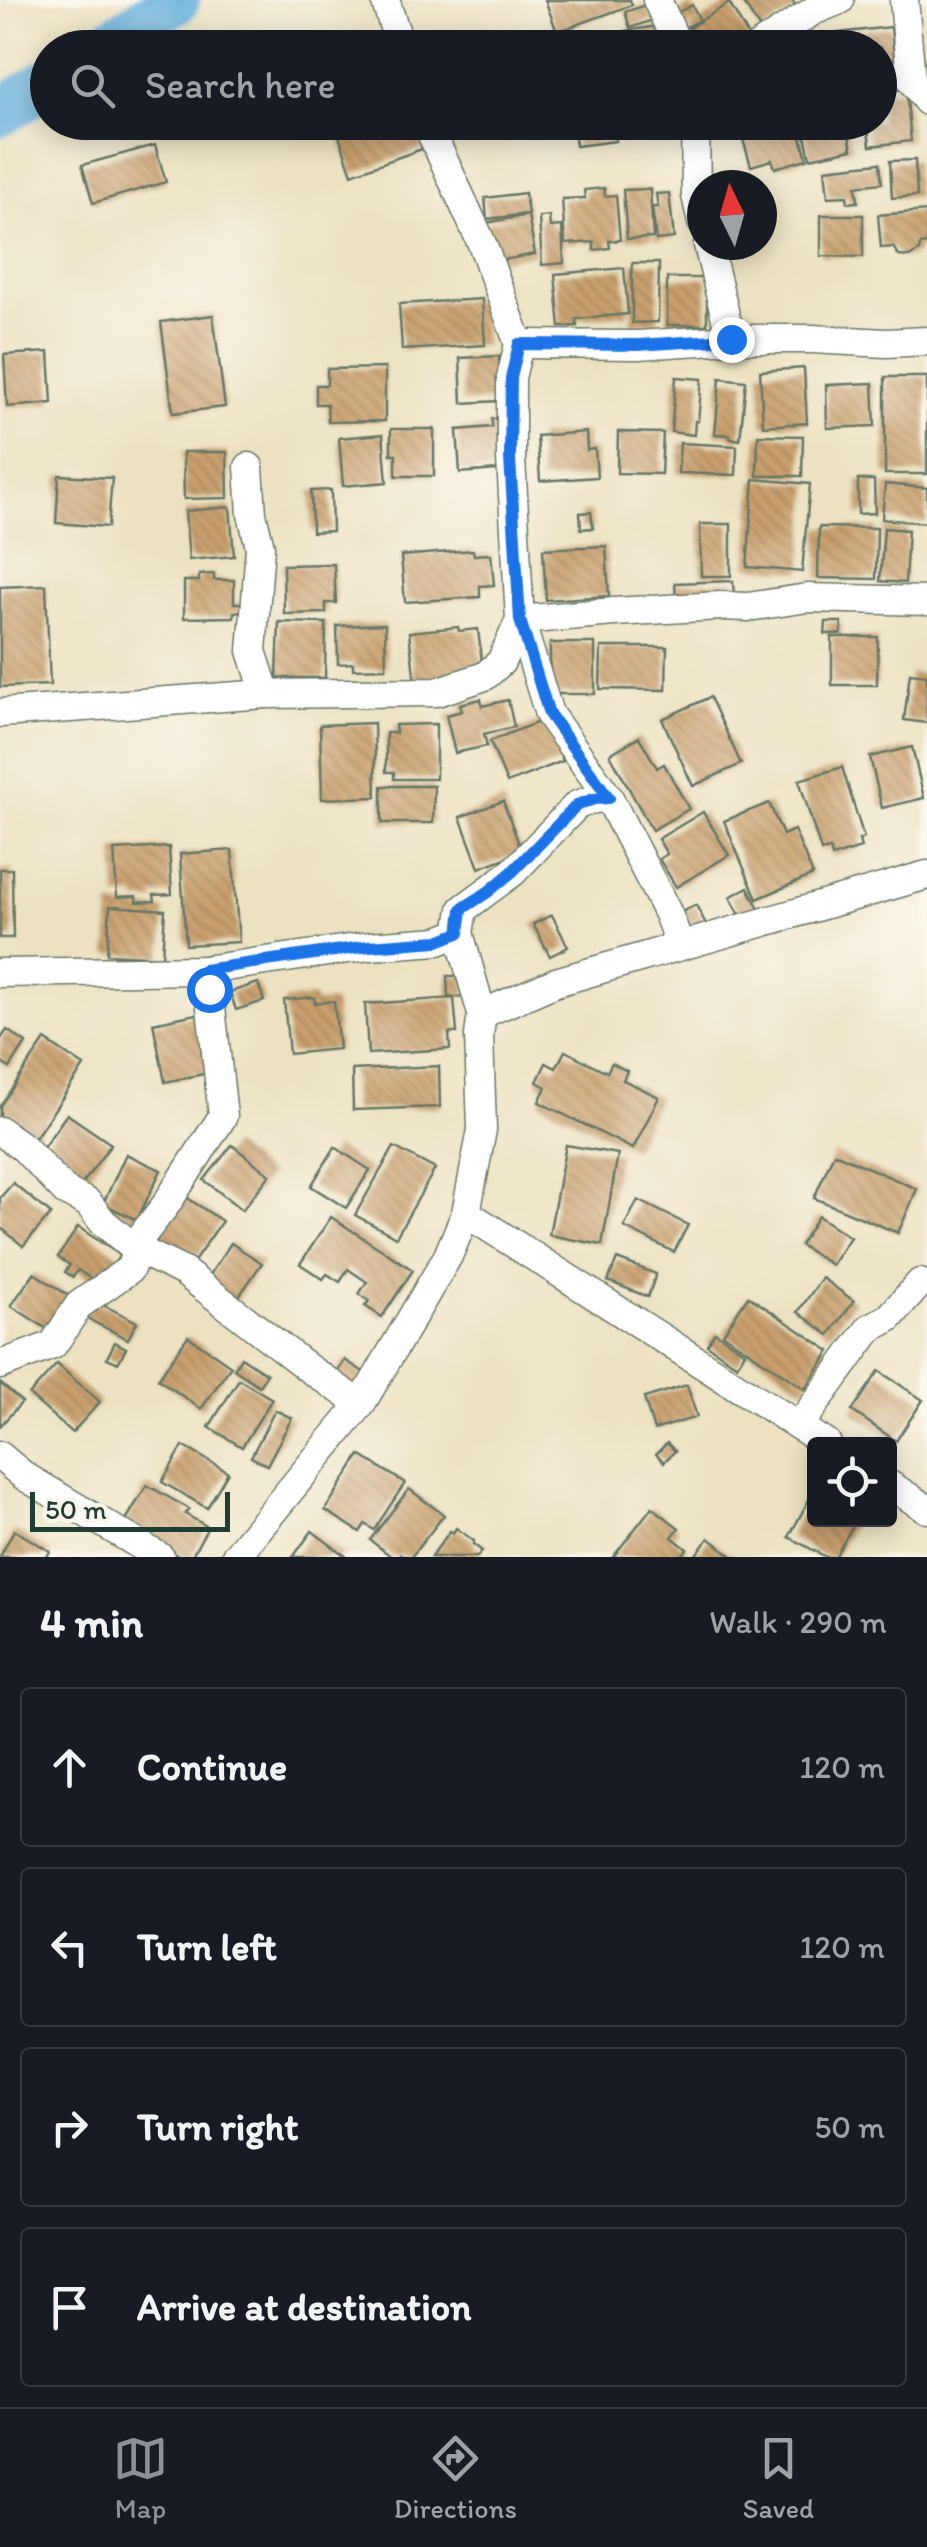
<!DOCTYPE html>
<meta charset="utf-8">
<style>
:root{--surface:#171b24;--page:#20242c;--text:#f1f3f6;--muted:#9ea1a6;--line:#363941;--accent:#8c9099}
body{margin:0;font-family:Itim,sans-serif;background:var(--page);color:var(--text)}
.controls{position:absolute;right:30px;bottom:30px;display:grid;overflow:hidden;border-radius:10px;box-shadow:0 5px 25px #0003}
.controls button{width:90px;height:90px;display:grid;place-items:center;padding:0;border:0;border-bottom:2px solid var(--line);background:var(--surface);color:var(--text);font:50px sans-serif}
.compass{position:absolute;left:687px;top:170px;width:90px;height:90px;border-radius:50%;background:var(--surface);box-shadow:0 5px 25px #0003;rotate:355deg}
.scale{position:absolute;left:30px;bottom:25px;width:200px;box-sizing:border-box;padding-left:10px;border:5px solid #1f3d34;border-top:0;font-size:28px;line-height:35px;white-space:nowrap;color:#1f3d34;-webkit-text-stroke:8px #fbf7ec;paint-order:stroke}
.stop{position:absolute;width:30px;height:30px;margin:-22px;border:8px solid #1a73e8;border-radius:50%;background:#fff}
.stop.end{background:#1a73e8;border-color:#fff;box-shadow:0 2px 10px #0008}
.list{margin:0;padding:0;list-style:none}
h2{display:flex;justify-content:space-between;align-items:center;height:130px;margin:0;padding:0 40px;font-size:42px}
h2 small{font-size:32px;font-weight:400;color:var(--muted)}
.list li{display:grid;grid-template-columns:65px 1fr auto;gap:30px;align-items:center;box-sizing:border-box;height:160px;margin:0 20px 20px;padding:0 20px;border:2px solid var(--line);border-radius:10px}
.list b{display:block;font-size:38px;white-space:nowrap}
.list em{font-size:32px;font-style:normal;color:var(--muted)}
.icon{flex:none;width:55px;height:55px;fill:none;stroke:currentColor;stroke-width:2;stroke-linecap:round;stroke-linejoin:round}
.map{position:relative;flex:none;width:927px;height:1557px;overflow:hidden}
.search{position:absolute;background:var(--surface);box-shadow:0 5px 25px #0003;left:30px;right:30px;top:30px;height:110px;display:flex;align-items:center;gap:25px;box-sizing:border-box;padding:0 35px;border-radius:55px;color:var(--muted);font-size:38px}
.sheet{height:850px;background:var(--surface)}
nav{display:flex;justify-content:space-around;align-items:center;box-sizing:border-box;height:140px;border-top:2px solid var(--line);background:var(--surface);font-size:28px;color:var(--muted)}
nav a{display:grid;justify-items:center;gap:5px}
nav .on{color:var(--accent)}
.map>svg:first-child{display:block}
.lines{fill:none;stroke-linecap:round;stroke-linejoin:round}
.river{stroke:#64afdd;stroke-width:48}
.building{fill:url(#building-back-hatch)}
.minor-casing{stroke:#677766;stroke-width:31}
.minor{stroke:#fff;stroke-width:28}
.route{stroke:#1a73e8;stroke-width:12}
</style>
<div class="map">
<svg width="927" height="1557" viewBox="0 0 927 1557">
<defs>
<pattern id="building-back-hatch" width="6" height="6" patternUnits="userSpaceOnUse" patternTransform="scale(2.5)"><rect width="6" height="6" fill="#caa06e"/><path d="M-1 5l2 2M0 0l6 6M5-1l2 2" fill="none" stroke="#a3845b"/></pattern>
</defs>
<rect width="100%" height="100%" fill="#fbf7ec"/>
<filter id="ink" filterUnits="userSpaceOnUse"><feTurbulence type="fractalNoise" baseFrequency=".01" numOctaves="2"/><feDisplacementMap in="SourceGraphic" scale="20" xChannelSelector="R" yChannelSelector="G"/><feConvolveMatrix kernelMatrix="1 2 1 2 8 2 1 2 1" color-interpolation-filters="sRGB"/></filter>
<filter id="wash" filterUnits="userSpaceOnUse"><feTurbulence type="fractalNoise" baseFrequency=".0048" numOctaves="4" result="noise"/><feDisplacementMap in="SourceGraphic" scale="40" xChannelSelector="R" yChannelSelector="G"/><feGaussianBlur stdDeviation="2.25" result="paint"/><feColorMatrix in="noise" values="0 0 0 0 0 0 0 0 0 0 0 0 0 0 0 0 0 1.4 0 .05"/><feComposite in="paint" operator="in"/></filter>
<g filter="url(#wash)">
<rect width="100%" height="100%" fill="#ece2c2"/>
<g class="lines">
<!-- river -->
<g class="river">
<polyline points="102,48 176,0"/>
<polyline points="0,113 48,82"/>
</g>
</g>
<g id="blocks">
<!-- building -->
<g class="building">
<polygon points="545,0 630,0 632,5 557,32"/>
<polygon points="742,0 792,0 797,9 761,31"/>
<polygon points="729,3 752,42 743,48 701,48 689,28"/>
<polygon points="648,4 653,20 630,28 625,12"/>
<polygon points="692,5 700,20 684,28 677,13"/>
<polygon points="664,25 667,46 627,48 625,31"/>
<polygon points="891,27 896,73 880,75 880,48 812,48 811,36"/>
<polygon points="906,89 911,141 870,146 867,122 880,122 880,92"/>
<polygon points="378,122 413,122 422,149 352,174 339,136"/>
<polygon points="573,122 614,122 616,141 576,146"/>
<polygon points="630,122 648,122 650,133 632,136"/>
<polygon points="790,122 797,122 807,159 775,168 772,160 751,166 742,136"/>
<polygon points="802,122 846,122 852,149 810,158"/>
<polygon points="155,145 166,182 93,203 82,165"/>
<polygon points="915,160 917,196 892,198 890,161"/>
<polygon points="880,163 882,183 856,186 858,202 848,203 847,196 828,197 825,169"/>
<polygon points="604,188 605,196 616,195 620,240 609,241 610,248 594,250 594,242 565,244 562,199 585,198 584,190"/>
<polygon points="650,189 653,238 627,239 623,190"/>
<polygon points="525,193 528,214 487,219 485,198"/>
<polygon points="669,193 674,238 656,240 652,207 658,207 656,194"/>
<polygon points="927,211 927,244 920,245 919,251 909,257 899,256 893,247 881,248 878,215"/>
<polygon points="528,215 535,254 493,262 486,223"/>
<polygon points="821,215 863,215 863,257 821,256"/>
<polygon points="549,216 550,227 562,226 564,263 542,265 539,217"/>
<polygon points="632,263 659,263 658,322 632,323"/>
<polygon points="624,268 628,314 576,319 577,326 560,327 555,274"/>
<rect x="667" y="278" width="40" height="47"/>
<polygon points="482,299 485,345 402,350 399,304"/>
<polygon points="213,315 225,407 173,413 161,322"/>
<polygon points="49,352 52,403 7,407 4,355"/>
<polygon points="499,356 501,401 462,403 460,358"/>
<polygon points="385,368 385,421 328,422 327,404 316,404 316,385 327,385 327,369"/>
<polygon points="804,368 807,423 763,426 760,371"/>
<polygon points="676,377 702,379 698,421 695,421 694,435 671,432"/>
<rect x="885" y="377" width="42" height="97"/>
<polygon points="720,378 746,381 740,440 730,438 730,435 715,434"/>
<polygon points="873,383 875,426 827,428 826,385"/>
<polygon points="505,418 509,469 460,473 457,430 492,427 492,419"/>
<polygon points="391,429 434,429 434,476 396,476 396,454 391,454"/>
<polygon points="586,432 587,450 595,449 597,477 540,481 537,436"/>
<polygon points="618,432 663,433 661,474 617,473"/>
<polygon points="383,434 387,482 343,486 339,438"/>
<polygon points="758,435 803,436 802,476 757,476"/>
<polygon points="680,443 737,446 736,475 678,473"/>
<polygon points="183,452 227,452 228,498 184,499"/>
<polygon points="59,475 112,478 108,527 56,523"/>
<polygon points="754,479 810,484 802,572 747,567"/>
<polygon points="858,480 874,480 875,513 858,514"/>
<polygon points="885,484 927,488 927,523 882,519"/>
<polygon points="331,490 332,531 312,532 311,491"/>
<polygon points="230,507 234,556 189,560 185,511"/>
<polygon points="591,512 593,528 581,529 580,513"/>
<polygon points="700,524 731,524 731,576 701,576"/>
<polygon points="819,527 877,528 876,579 818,578"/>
<polygon points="884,528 908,530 905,583 880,581"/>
<polygon points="606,546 609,596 546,600 543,549"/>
<polygon points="473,550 474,555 491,554 494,585 480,586 480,597 405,602 401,556"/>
<polygon points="334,564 336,603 326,603 326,613 284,614 283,565"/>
<polygon points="214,574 214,580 234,580 234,603 242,603 242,611 234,612 234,617 184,618 184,581 199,581 199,575"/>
<polygon points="733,581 734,599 676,601 675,583"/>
<polygon points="46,585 50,685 0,687 0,587"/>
<polygon points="279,622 326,623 325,678 277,678"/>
<polygon points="826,622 842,622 841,634 825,634"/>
<polygon points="385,624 386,668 353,669 353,663 338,664 337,626"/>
<polygon points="458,627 459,631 478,629 483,671 415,683 409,632"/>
<polygon points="832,637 878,637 877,685 832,685"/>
<rect x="550" y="643" width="45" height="51"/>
<polygon points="601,647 667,647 666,690 600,689"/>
<polygon points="910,673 927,675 927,723 904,720"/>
<polygon points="710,697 741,764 693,786 662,719"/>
<polygon points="481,699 482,706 508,700 514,727 484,734 487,746 455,753 446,715 462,711 460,704"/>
<polygon points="546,719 563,761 507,783 490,741"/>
<polygon points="374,723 376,797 322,799 320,725"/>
<polygon points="436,724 436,779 394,779 394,772 386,772 386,733 396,733 395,725"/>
<polygon points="639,737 657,768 664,764 689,809 652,830 610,754"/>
<polygon points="912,747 924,798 882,808 870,757"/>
<polygon points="842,767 864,838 859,840 861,848 832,857 830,849 821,851 799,780"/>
<polygon points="382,786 434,786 433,823 382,823"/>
<polygon points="503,801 522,852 479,868 460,817"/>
<polygon points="769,803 783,835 794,830 813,875 757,899 724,821"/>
<polygon points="703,812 729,855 676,887 659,859 667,854 658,839"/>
<polygon points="169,847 172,894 154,895 155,901 137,902 136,896 117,897 114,850"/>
<polygon points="232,850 239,942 186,945 180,854"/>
<polygon points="0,869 12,869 13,938 0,938"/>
<polygon points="748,887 759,909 742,918 730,897"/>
<polygon points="696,905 708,928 693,936 680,913"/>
<polygon points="110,906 165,910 162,957 107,954"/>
<polygon points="552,915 568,947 550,956 533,924"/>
<polygon points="447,976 465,976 466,997 448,997"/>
<polygon points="258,983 264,1001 236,1010 230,992"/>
<polygon points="314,997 315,1003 334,1001 339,1049 289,1054 284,1000"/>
<polygon points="454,998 457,1033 449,1033 450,1049 368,1054 365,1004"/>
<polygon points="201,1013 213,1072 165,1082 153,1023"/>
<polygon points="7,1030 26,1043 10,1068 0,1062 0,1040"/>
<polygon points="45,1040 84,1066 33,1141 0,1119 0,1106"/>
<polygon points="565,1051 607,1072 612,1063 627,1071 623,1080 659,1097 633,1149 539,1102 546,1087 537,1082 546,1063 556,1068"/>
<polygon points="439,1066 440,1107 353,1110 352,1070"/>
<polygon points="67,1114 111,1144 78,1190 35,1159"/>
<polygon points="232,1145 270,1175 242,1210 204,1180"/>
<polygon points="566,1145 618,1154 602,1245 549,1235"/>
<polygon points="335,1147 370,1170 346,1208 311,1186"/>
<polygon points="394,1147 435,1169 396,1237 355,1215"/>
<polygon points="834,1153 917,1189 898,1233 814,1198"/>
<polygon points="126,1154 161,1170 137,1220 103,1204"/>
<polygon points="13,1183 51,1214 23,1246 0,1227 0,1198"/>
<polygon points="186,1197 222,1221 193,1263 151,1249"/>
<polygon points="638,1200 688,1225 674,1252 624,1227"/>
<polygon points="818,1216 850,1237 832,1265 800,1245"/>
<polygon points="331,1217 413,1270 382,1317 365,1306 369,1301 359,1294 367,1282 348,1269 340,1282 327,1274 323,1279 300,1264"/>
<polygon points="78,1227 120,1255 100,1285 78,1270 73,1277 65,1272 70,1265 58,1257"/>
<polygon points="231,1243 262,1263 233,1305 203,1285"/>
<polygon points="617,1259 656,1274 648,1297 608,1281"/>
<polygon points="34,1273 74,1299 52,1332 11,1306"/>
<polygon points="822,1278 854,1301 829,1335 798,1312"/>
<polygon points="748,1296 830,1351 805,1389 723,1334"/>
<polygon points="93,1300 137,1322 128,1339 84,1317"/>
<polygon points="715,1332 745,1352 737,1365 707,1345"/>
<polygon points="188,1336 231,1366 201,1409 158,1379"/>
<polygon points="115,1342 126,1348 118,1363 107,1358"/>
<polygon points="241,1357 267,1374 259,1386 234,1369"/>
<polygon points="345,1360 365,1373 355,1388 335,1375"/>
<polygon points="57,1364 100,1402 72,1433 29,1395"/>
<polygon points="879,1371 923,1400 896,1441 852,1411"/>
<polygon points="239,1379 272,1399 242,1447 209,1427"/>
<polygon points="0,1383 22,1402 0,1426"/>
<polygon points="687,1385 697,1417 654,1430 644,1398"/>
<polygon points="275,1410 292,1418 267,1465 251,1457"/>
<polygon points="667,1443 675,1451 664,1462 656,1454"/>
<polygon points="183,1446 228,1472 207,1508 162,1482"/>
<polygon points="360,1455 405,1483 374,1530 365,1524 360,1532 325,1510"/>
<polygon points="147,1485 189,1509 185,1514 208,1527 191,1557 180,1557 123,1525"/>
<polygon points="409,1489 444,1515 411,1557 404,1557 400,1554 398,1557 392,1557 370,1540"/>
<polygon points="814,1490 814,1520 856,1520 835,1557 826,1557 789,1537"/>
<polygon points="652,1507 679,1528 672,1537 687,1549 681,1557 613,1557"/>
<polygon points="456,1528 474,1541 473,1544 482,1551 477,1557 431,1557 450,1531 453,1533"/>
<polygon points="14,1530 50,1551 47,1557 0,1557"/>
<polygon points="312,1531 347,1557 293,1557"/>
<polygon points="709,1538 733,1557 694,1557"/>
</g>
</g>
</g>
<g filter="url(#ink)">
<use href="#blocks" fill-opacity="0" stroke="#677766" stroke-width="2.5"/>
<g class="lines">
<!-- minor casing -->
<g class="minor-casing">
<g id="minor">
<polyline points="385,0 401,48"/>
<polyline points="657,0 679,48"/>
<polyline points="904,0 911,79 927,101"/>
<polyline points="756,48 813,11 840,0"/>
<polyline points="695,122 696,196 702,222"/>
<polyline points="708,245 731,339"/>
<polyline points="519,344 638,345 731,339 812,339 886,343 927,341"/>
<polyline points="249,467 252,514 260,547 252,651 266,694"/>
<polyline points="0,713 266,694 437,692 485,676 501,662 520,620 511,459 511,378 519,344 483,246 426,122"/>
<polyline points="609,798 668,914 680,945"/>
<polyline points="459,933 463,909 513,872 577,805 594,799 609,798 549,714 520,620 614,612 720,606 748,607 807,598 927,601"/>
<polyline points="0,973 204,970 369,946 438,941 459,933 482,1014 479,1035 482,1130 466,1213 448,1256 361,1404 235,1557"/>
<polyline points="482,1014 556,982 927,875"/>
<polyline points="0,1131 24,1148 65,1191 88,1203 103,1222 133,1247 165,1206 223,1116 209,989 204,970"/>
<polyline points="466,1213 827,1444"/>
<polyline points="0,1365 53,1345 79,1305 130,1269 137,1249 184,1272 308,1368 361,1404"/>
<polyline points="799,1426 870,1328 889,1318 920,1283"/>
<polyline points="0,1456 24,1476 160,1557"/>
<polyline points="890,1485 927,1509"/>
</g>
</g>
<!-- minor -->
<use href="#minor" class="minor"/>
</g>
</g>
<g class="lines" filter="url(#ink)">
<!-- route -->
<polyline class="route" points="209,989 204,970 369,946 438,941 459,933 462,909 488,892 512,872 577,805 594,799 609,798 549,714 520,620 510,459 511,378 519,344 638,345 731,339"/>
</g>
</svg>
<div class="controls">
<button><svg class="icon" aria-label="locate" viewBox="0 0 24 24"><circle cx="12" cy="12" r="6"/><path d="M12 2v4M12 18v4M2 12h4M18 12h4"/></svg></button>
</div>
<svg class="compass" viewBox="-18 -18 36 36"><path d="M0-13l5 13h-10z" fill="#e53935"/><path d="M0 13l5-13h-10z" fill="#9ea1a6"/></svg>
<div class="scale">50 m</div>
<div class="stop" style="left:209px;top:989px"></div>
<div class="stop end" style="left:731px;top:339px"></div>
<div class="search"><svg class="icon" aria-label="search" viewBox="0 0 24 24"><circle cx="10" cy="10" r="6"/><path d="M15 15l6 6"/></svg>Search here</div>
</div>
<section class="sheet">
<h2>4 min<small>Walk · 290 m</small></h2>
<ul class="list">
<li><svg class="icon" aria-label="ahead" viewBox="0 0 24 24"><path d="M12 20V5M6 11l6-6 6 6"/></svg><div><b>Continue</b></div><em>120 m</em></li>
<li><svg class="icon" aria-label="left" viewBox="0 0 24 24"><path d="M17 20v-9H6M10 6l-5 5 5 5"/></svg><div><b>Turn left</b></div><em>120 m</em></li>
<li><svg class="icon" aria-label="right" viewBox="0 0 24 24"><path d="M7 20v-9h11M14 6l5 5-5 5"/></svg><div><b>Turn right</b></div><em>50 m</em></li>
<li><svg class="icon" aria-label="arrive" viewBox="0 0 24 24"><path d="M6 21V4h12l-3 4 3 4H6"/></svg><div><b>Arrive at destination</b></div></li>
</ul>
</section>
<nav>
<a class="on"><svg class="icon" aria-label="map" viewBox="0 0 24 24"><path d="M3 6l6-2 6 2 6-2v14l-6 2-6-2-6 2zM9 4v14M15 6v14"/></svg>Map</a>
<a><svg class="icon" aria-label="directions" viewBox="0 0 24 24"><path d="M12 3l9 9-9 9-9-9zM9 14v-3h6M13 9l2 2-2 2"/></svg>Directions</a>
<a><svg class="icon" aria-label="saved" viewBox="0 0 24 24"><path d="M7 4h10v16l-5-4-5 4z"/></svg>Saved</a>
</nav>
